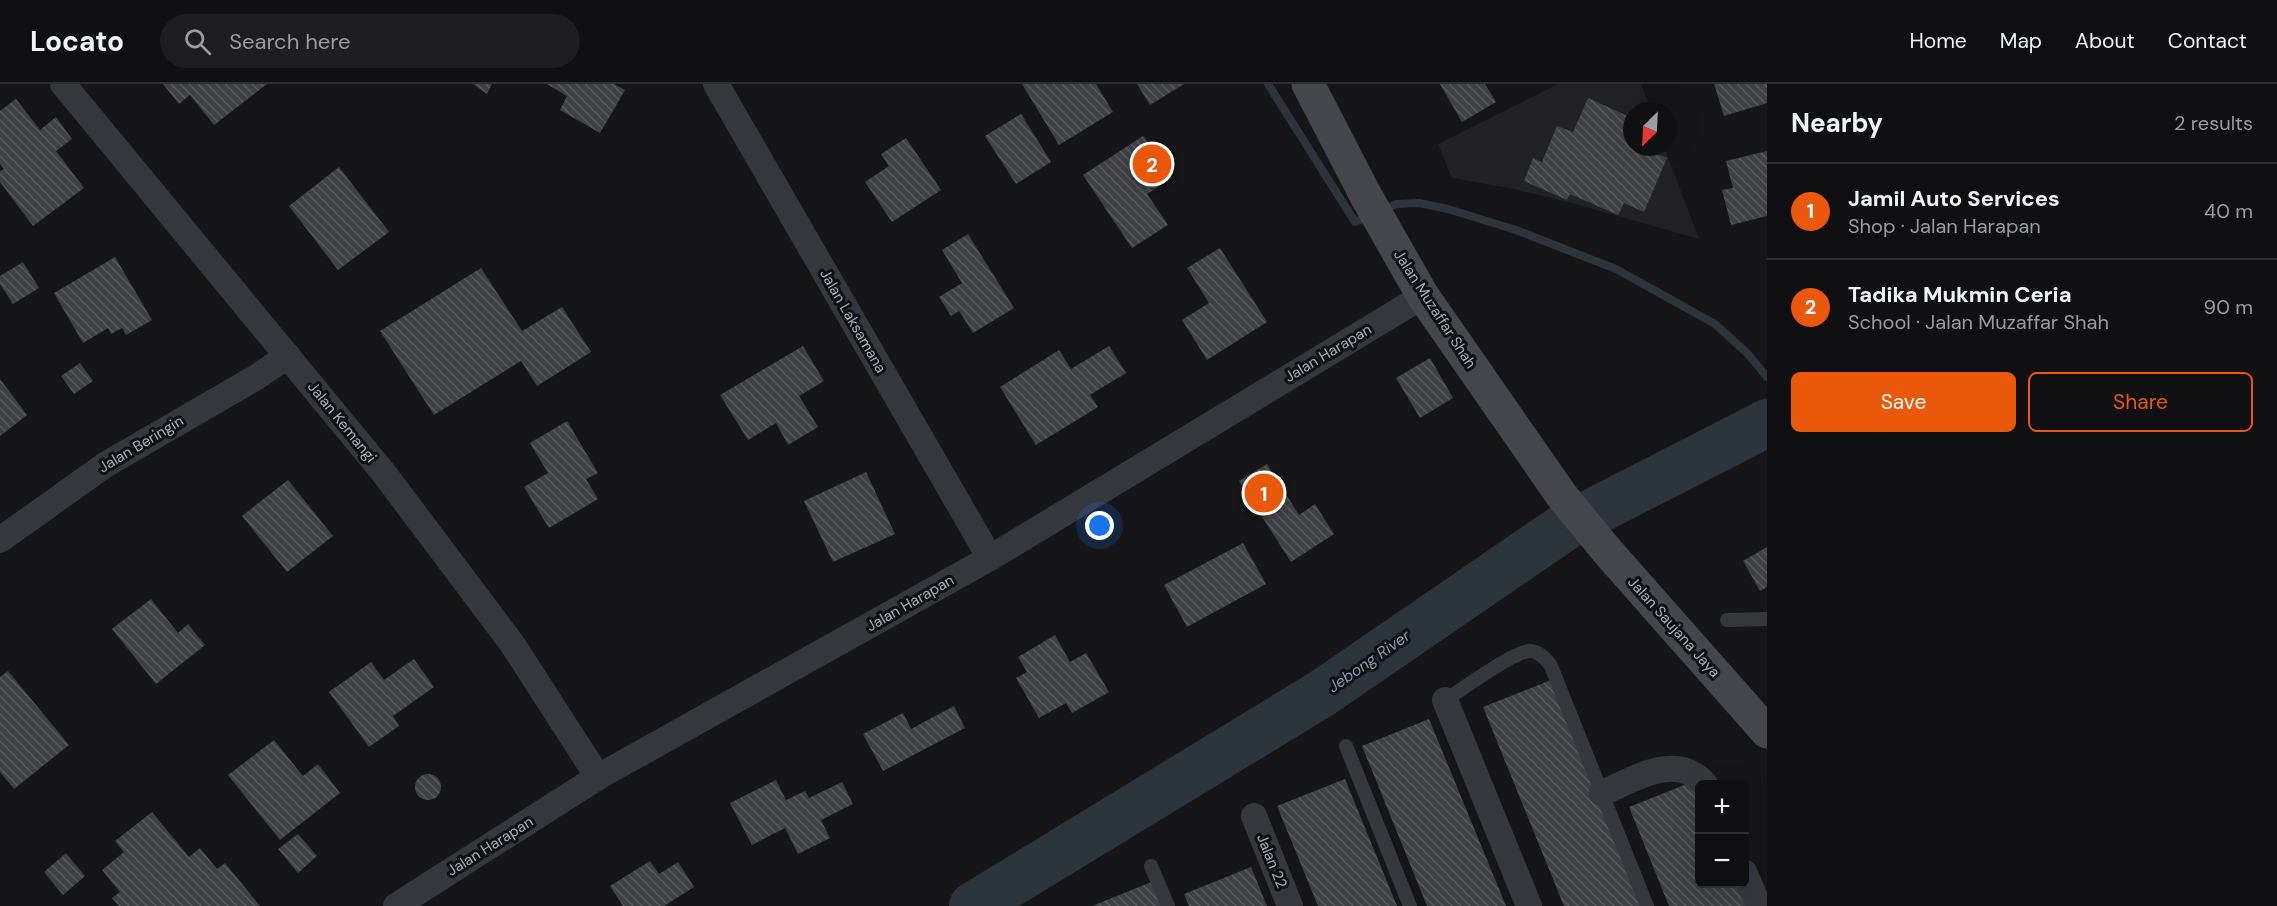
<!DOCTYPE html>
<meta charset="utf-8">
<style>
:root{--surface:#101012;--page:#1e1e20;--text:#f1f3f6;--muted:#9c9d9f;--line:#303032;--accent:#ea580c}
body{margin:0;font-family:"DM Sans",sans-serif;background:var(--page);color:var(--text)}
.controls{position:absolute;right:18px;bottom:18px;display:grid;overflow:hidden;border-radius:9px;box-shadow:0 6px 24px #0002}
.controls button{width:54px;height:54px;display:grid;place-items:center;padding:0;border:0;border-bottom:2px solid var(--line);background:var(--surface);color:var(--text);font:30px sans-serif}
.compass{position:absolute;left:1623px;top:18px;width:54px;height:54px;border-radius:50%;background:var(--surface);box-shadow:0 6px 24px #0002;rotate:204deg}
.you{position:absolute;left:1100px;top:442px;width:21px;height:21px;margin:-15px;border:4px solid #fff;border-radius:50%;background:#1a73e8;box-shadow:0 0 0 9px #1a73e833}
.badge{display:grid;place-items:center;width:39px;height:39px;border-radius:50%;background:var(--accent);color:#fff;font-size:20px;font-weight:700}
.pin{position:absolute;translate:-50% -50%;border:3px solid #fff;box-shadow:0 2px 6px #0006}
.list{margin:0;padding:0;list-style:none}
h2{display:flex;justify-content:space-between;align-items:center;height:78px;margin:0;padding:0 24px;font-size:26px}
h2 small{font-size:20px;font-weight:400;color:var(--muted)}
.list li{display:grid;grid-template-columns:39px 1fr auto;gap:18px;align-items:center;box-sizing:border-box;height:96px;padding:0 24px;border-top:2px solid var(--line)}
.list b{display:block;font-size:22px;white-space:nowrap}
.list p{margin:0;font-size:20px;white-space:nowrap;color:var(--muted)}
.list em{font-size:20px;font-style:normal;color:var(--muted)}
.actions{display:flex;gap:12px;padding:18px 24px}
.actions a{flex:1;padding:14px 0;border:2px solid var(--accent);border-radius:9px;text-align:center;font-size:21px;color:var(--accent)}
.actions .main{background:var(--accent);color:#fff}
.icon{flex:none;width:33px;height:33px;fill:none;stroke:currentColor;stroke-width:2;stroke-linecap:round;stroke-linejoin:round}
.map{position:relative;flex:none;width:1767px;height:822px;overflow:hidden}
header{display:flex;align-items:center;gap:36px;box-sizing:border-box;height:84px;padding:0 30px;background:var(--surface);border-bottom:2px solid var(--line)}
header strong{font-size:28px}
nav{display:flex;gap:33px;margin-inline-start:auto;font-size:21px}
.search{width:420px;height:54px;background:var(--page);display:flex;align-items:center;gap:15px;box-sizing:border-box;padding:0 21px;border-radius:33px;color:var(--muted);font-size:22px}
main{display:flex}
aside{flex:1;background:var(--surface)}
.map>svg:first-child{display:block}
.built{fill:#222225}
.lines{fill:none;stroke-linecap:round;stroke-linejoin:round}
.stream{stroke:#2c353c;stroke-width:8}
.river{stroke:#2c353c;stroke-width:48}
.building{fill:url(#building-back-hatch)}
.service{stroke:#37383d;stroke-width:14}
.minor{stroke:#37383d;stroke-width:26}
.secondary{stroke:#45474d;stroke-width:33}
.labels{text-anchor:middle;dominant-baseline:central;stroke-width:6;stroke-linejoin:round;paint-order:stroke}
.street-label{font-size:15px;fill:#a8adb8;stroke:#111113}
.water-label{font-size:16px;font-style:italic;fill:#7f9bb3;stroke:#111113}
</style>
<header>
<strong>Locato</strong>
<div class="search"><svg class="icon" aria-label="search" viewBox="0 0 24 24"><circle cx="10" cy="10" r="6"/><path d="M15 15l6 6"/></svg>Search here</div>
<nav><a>Home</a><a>Map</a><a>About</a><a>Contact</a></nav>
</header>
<main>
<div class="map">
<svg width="1767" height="822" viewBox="0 0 1767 822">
<defs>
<pattern id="building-back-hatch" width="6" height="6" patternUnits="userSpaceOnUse" patternTransform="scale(1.5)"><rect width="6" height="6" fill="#404145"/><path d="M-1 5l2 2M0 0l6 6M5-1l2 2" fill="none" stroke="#595a5e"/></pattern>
</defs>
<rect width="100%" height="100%" fill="#161618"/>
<!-- built -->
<polygon class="built" points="1558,0 1641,0 1651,27 1632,27 1632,63 1664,63 1699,155 1572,119 1514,105 1452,94 1438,60"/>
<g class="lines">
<!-- stream -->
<g class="stream">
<polyline points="1268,0 1355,138 1370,132"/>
<polyline points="1382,127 1396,120 1419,119 1448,125 1516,146 1616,185 1715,240 1747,269 1767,293"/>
</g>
<!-- river -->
<polyline class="river" points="973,822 1321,610 1566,442 1767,339"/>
</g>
<!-- building -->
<g class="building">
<polygon points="163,0 267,0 214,41 190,11 179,20"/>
<polygon points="473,0 492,0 487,10"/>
<polygon points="547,0 614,0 625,6 600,49 560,26 567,12"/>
<polygon points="1022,0 1096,0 1113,28 1059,61"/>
<polygon points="1137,0 1184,0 1150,21"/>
<polygon points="1440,0 1485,0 1496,18 1462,38"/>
<polygon points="1714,0 1767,0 1767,19 1724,32"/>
<polygon points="1588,14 1632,34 1632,63 1648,63 1647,65 1667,74 1644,128 1624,119 1618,131 1570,110 1567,116 1524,97 1533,74 1542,78 1557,42 1573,48"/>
<polygon points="16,15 40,46 56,33 72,55 56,67 84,104 33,142 0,98 0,87 4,85 0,80 0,27"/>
<polygon points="1021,30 1051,78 1016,100 985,52"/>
<polygon points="1143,52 1172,94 1147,110 1168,141 1132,164 1083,91"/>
<polygon points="906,54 941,106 892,138 865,98 889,82 881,70"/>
<polygon points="1767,67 1767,132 1731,141 1722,106 1733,104 1726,77"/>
<polygon points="339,83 389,148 338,186 289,122"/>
<polygon points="968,150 1014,224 973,249 959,227 951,232 939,213 962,199 942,166"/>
<polygon points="1220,164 1267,238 1207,276 1182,236 1209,219 1187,184"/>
<polygon points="115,173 152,236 126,251 122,244 111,250 108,244 83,259 54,209"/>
<polygon points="23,178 39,204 13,220 0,200 0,192"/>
<polygon points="481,184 522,247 562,223 591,268 537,302 521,277 434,331 380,247"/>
<polygon points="803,262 824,297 799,312 818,343 788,361 776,339 748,356 720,311"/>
<polygon points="1109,262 1126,289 1090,311 1098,323 1036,361 1000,303 1059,266 1071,285"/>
<polygon points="1430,274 1453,314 1420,334 1396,294"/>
<polygon points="80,279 93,297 74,310 61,292"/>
<polygon points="0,295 27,331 0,352"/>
<polygon points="567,337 598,389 586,395 598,415 549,444 524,403 548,389 530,359"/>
<polygon points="1267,380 1299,431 1315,420 1334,450 1291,478 1239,397"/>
<polygon points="866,388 895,450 833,478 804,417"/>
<polygon points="288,396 333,452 287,488 242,432"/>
<polygon points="1243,459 1266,500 1187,543 1164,501"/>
<polygon points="1767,463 1767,503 1760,507 1743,477"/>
<polygon points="151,515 178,549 188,540 205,561 156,600 112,545"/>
<polygon points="1055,551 1070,578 1086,569 1109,608 1072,629 1066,619 1039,634 1016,594 1027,588 1018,573"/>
<polygon points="414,575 434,603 393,632 399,642 369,663 329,608 371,578 384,596"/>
<polygon points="8,587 69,661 14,705 0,688 0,593"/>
<polygon points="1551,596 1642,822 1564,822 1483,623"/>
<polygon points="954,622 965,644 883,687 863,650 903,629 911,645"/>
<polygon points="1429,635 1506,822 1427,822 1362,662"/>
<polygon points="274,656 303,692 318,680 340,709 280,756 228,691"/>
<circle cx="428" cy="703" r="13"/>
<polygon points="1345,695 1397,822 1318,822 1277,722"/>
<polygon points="776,696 786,716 805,707 809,714 842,698 853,720 821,736 830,754 798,770 785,744 752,761 730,719"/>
<polygon points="1697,696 1700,703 1700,800 1739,800 1748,822 1669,822 1629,723"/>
<polygon points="152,728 189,773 200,764 217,785 225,779 260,822 119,822 112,814 120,808 102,786 124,768 115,757"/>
<polygon points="298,750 317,772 298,789 278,765"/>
<polygon points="66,769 85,792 63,811 44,788"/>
<polygon points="650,777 659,790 678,778 694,803 664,822 623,822 610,802"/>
<polygon points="1251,783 1267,822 1189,822 1184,810"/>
<polygon points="1154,797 1164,822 1092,822"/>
</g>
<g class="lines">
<!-- service -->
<g class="service">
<polyline points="1727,536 1767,535"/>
<path d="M1445 616C1462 606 1516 565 1532 567 1541 569 1546 575 1551 582L1647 822"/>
<polyline points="1346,662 1410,822"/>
<polyline points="1151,782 1168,822"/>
</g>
<!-- minor -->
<g class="minor">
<polyline points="63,0 383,388 513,561 598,693"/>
<polyline points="716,0 990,474"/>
<polyline points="0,456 105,381 255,294 288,272"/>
<polyline points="1445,616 1529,822"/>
<path d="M1602 709C1633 696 1676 667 1705 700"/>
<polyline points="1254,732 1290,822"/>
<polyline points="1744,788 1759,822"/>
<polyline points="396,822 598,693 990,474 1423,212"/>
</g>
<!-- secondary -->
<polyline class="secondary" points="1308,0 1366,112 1423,212 1562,412 1608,468 1767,648"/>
</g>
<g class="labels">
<!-- street labels -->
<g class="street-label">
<text transform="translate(1435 225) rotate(57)">Jalan Muzaffar Shah</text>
<text transform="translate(853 237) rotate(60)">Jalan Laksamana</text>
<text transform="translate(1328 269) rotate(-31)">Jalan Harapan</text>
<text transform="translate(342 338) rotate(51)">Jalan Kemangi</text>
<text transform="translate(141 360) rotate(-31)">Jalan Beringin</text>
<text transform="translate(910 519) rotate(-30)">Jalan Harapan</text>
<text transform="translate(1674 543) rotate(48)">Jalan Saujana Jaya</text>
<text transform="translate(490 762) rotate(-32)">Jalan Harapan</text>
<text transform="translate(1272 777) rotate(68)">Jalan 22</text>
</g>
<!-- water labels -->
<g class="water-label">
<text transform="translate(1369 577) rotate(-35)">Jebong River</text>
</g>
</g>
</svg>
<div class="controls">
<button>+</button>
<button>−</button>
</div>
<svg class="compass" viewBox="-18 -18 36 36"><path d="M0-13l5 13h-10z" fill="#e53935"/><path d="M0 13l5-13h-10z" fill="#9c9d9f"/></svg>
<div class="you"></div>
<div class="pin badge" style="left:1264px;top:409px">1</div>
<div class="pin badge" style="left:1152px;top:80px">2</div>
</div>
<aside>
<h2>Nearby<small>2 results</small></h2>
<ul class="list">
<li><span class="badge">1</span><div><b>Jamil Auto Services</b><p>Shop · Jalan Harapan</p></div><em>40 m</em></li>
<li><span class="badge">2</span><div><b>Tadika Mukmin Ceria</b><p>School · Jalan Muzaffar Shah</p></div><em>90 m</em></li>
</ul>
<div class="actions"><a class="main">Save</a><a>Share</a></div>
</aside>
</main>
